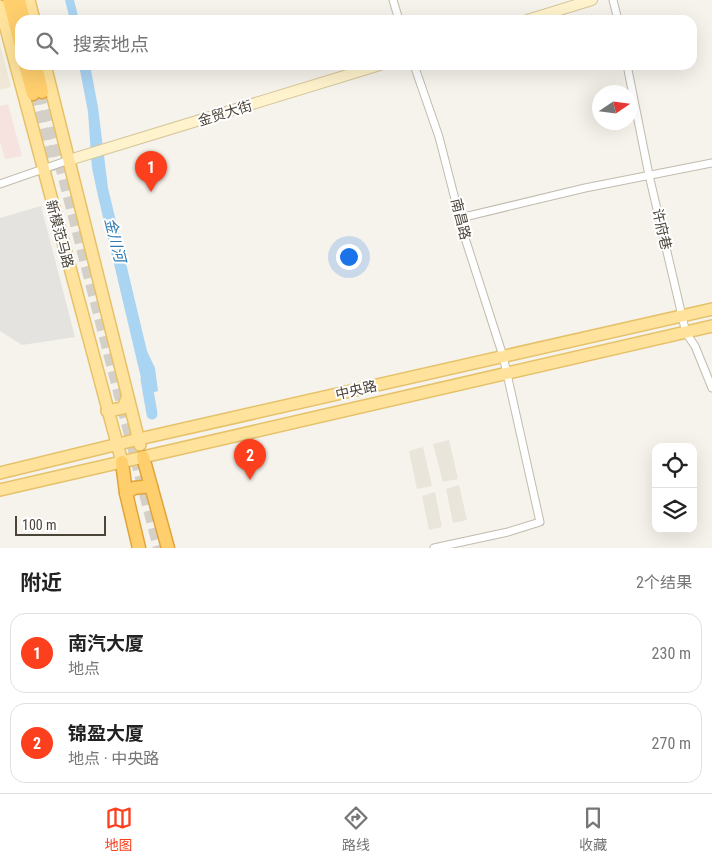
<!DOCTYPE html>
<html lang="zh">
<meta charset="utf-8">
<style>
:root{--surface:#fff;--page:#f6f6f6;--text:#222;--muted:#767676;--line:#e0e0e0;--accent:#fc3f1d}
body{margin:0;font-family:"Roboto Condensed","Noto Sans SC",sans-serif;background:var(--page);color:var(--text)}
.controls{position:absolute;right:15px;bottom:15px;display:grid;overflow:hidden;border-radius:10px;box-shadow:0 5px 20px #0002}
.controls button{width:45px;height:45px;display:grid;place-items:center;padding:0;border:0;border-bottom:1px solid var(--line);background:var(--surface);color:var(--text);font:25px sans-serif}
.compass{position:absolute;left:592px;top:85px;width:45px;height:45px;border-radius:50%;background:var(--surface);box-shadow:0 5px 20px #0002;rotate:77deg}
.scale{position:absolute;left:15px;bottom:12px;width:91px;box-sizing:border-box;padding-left:5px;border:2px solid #4b4439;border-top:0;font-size:14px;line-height:18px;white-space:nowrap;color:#4b4439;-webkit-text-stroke:4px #fff;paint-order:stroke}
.you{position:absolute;left:348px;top:256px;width:18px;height:18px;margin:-12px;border:4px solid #fff;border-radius:50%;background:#1a73e8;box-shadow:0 0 0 8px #1a73e833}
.badge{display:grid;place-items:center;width:32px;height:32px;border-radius:50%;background:var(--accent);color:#fff;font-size:16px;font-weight:700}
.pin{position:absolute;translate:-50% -41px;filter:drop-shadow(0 1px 2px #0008)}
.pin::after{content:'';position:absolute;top:26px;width:18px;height:15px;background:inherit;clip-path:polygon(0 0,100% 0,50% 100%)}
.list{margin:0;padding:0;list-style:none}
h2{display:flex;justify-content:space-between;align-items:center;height:65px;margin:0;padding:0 20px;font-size:21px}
h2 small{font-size:16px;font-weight:400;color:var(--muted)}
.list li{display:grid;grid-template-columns:32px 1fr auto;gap:15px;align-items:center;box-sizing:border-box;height:80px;margin:0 10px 10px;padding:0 10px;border:1px solid var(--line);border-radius:15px}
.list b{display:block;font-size:19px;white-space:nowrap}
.list p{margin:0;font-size:16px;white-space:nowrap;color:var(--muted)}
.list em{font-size:16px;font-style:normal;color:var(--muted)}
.icon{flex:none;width:28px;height:28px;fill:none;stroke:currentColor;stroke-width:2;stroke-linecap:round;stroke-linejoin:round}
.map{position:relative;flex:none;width:712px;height:548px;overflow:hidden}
.search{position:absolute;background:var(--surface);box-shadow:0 5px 20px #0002;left:15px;right:15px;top:15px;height:55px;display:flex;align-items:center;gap:12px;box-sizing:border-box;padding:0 18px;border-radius:15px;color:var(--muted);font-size:19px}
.sheet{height:245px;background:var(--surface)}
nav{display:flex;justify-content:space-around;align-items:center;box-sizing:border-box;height:70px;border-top:1px solid var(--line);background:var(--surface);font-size:14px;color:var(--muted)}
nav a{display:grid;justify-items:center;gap:2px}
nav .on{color:var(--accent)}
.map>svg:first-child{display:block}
.residential{fill:#eae5da}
.education{fill:#efe8d6}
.medical{fill:#f6e3e0}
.parking{fill:#e5e3e0}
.water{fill:#a9d4f2}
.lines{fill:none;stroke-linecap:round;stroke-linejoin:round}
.river{stroke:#a9d4f2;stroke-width:11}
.highway-tunnel{stroke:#d4d0c8;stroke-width:12;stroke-dasharray:12 6;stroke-linecap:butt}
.street-casing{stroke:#c2bbae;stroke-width:9}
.secondary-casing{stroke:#d6c79b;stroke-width:12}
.primary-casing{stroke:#e6c16a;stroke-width:14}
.highway-casing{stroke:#e0a43c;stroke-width:15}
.street{stroke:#fff;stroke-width:7}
.secondary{stroke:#fff3cd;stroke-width:10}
.primary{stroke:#ffe39c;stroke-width:11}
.highway{stroke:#ffcf6e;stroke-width:12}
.labels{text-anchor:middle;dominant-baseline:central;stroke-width:4;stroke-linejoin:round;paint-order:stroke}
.street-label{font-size:14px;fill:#4b4439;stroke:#fff}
.water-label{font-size:15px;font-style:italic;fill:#2e7ab2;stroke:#fff}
</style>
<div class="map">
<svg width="712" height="548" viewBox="0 0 712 548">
<rect width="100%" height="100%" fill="#f6f3ec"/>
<!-- residential -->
<g class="residential">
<polygon points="449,440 458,479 443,482 433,444"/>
<polygon points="423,447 432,486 417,489 409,451"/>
<polygon points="459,485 467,520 453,523 446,489"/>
<polygon points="435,492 442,527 429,530 422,496"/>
</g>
<!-- education -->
<polygon class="education" points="0,45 11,87 0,90"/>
<!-- medical -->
<polygon class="medical" points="8,104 22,156 5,159 0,142 0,106"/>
<!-- parking -->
<polygon class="parking" points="41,206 75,337 22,345 0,331 0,218"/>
<!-- water -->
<g class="water">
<polygon points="65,0 74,0 79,20 70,20"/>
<polygon points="79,65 90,65 98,107 108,188 147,351 155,368 158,391 145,395 98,196 92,168 88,112"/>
</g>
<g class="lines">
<!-- river -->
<polyline class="river" points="146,379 152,414"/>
<!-- highway-tunnel -->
<g class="highway-tunnel">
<polyline points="42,92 159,548"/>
<polyline points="33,94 53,171"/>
</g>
<!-- street casing -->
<g class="street-casing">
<g id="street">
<polyline points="393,0 399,20"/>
<polyline points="613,0 618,20"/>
<polyline points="414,65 439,137 465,238 503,356 540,522 508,532 434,548"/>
<polyline points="627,65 649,175 686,333 695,346 712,388"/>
<polyline points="0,184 69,160"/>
<polyline points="460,218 585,188 712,163"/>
</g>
</g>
<!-- secondary casing -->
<g class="secondary-casing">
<g id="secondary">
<polyline points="527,20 592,0"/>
<polyline points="69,160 380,65"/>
</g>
</g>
<!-- primary casing -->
<g class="primary-casing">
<g id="primary">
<polyline points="29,0 34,20"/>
<polyline points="0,6 122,462"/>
<polyline points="45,65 140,445"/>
<polyline points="107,411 123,408 127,398"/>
<polyline points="0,473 139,439 712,309"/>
<polyline points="0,490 712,326"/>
</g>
</g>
<!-- highway casing -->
<g class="highway-casing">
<g id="highway">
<polyline points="9,0 20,43"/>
<polyline points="19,0 24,20"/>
<polyline points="25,65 33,94"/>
<polyline points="36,65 42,92"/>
<polyline points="143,457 168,548"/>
<polyline points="122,462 126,493 139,548"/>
<polyline points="126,493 134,488 151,486"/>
</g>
</g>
<!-- street -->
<use href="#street" class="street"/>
<!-- secondary -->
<use href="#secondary" class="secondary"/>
<!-- primary -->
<use href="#primary" class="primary"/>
<!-- highway -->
<use href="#highway" class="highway"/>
</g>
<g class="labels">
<!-- street labels -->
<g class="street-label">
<text transform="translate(225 113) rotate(-17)">金贸大街</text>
<text transform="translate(461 219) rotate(76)">南昌路</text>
<text transform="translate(662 229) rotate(77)">许府巷</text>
<text transform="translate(60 234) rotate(75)">新模范马路</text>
<text transform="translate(356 390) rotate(-13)">中央路</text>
</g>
<!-- water labels -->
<g class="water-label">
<text transform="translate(115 240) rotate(76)">金川河</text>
</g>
</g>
</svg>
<div class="controls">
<button><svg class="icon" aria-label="locate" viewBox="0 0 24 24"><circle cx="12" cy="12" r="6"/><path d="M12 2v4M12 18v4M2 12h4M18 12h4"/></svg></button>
<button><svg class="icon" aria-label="layers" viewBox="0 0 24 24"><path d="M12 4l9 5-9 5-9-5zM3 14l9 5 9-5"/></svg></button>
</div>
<svg class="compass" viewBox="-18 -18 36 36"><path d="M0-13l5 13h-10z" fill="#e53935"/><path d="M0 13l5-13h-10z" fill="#767676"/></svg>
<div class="scale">100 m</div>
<div class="you"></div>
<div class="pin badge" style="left:151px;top:192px">1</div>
<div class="pin badge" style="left:250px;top:480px">2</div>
<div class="search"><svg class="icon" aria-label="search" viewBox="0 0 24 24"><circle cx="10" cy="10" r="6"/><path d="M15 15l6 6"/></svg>搜索地点</div>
</div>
<section class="sheet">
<h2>附近<small>2个结果</small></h2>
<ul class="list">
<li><span class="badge">1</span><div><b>南汽大厦</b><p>地点</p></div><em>230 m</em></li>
<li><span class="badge">2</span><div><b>锦盈大厦</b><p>地点 · 中央路</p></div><em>270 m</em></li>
</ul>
</section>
<nav>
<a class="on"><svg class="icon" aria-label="map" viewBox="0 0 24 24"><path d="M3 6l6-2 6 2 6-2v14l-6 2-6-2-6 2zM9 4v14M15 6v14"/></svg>地图</a>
<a><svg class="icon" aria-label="directions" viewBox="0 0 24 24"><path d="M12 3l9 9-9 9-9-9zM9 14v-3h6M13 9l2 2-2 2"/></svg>路线</a>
<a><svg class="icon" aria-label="saved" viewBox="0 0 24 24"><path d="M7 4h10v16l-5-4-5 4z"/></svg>收藏</a>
</nav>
